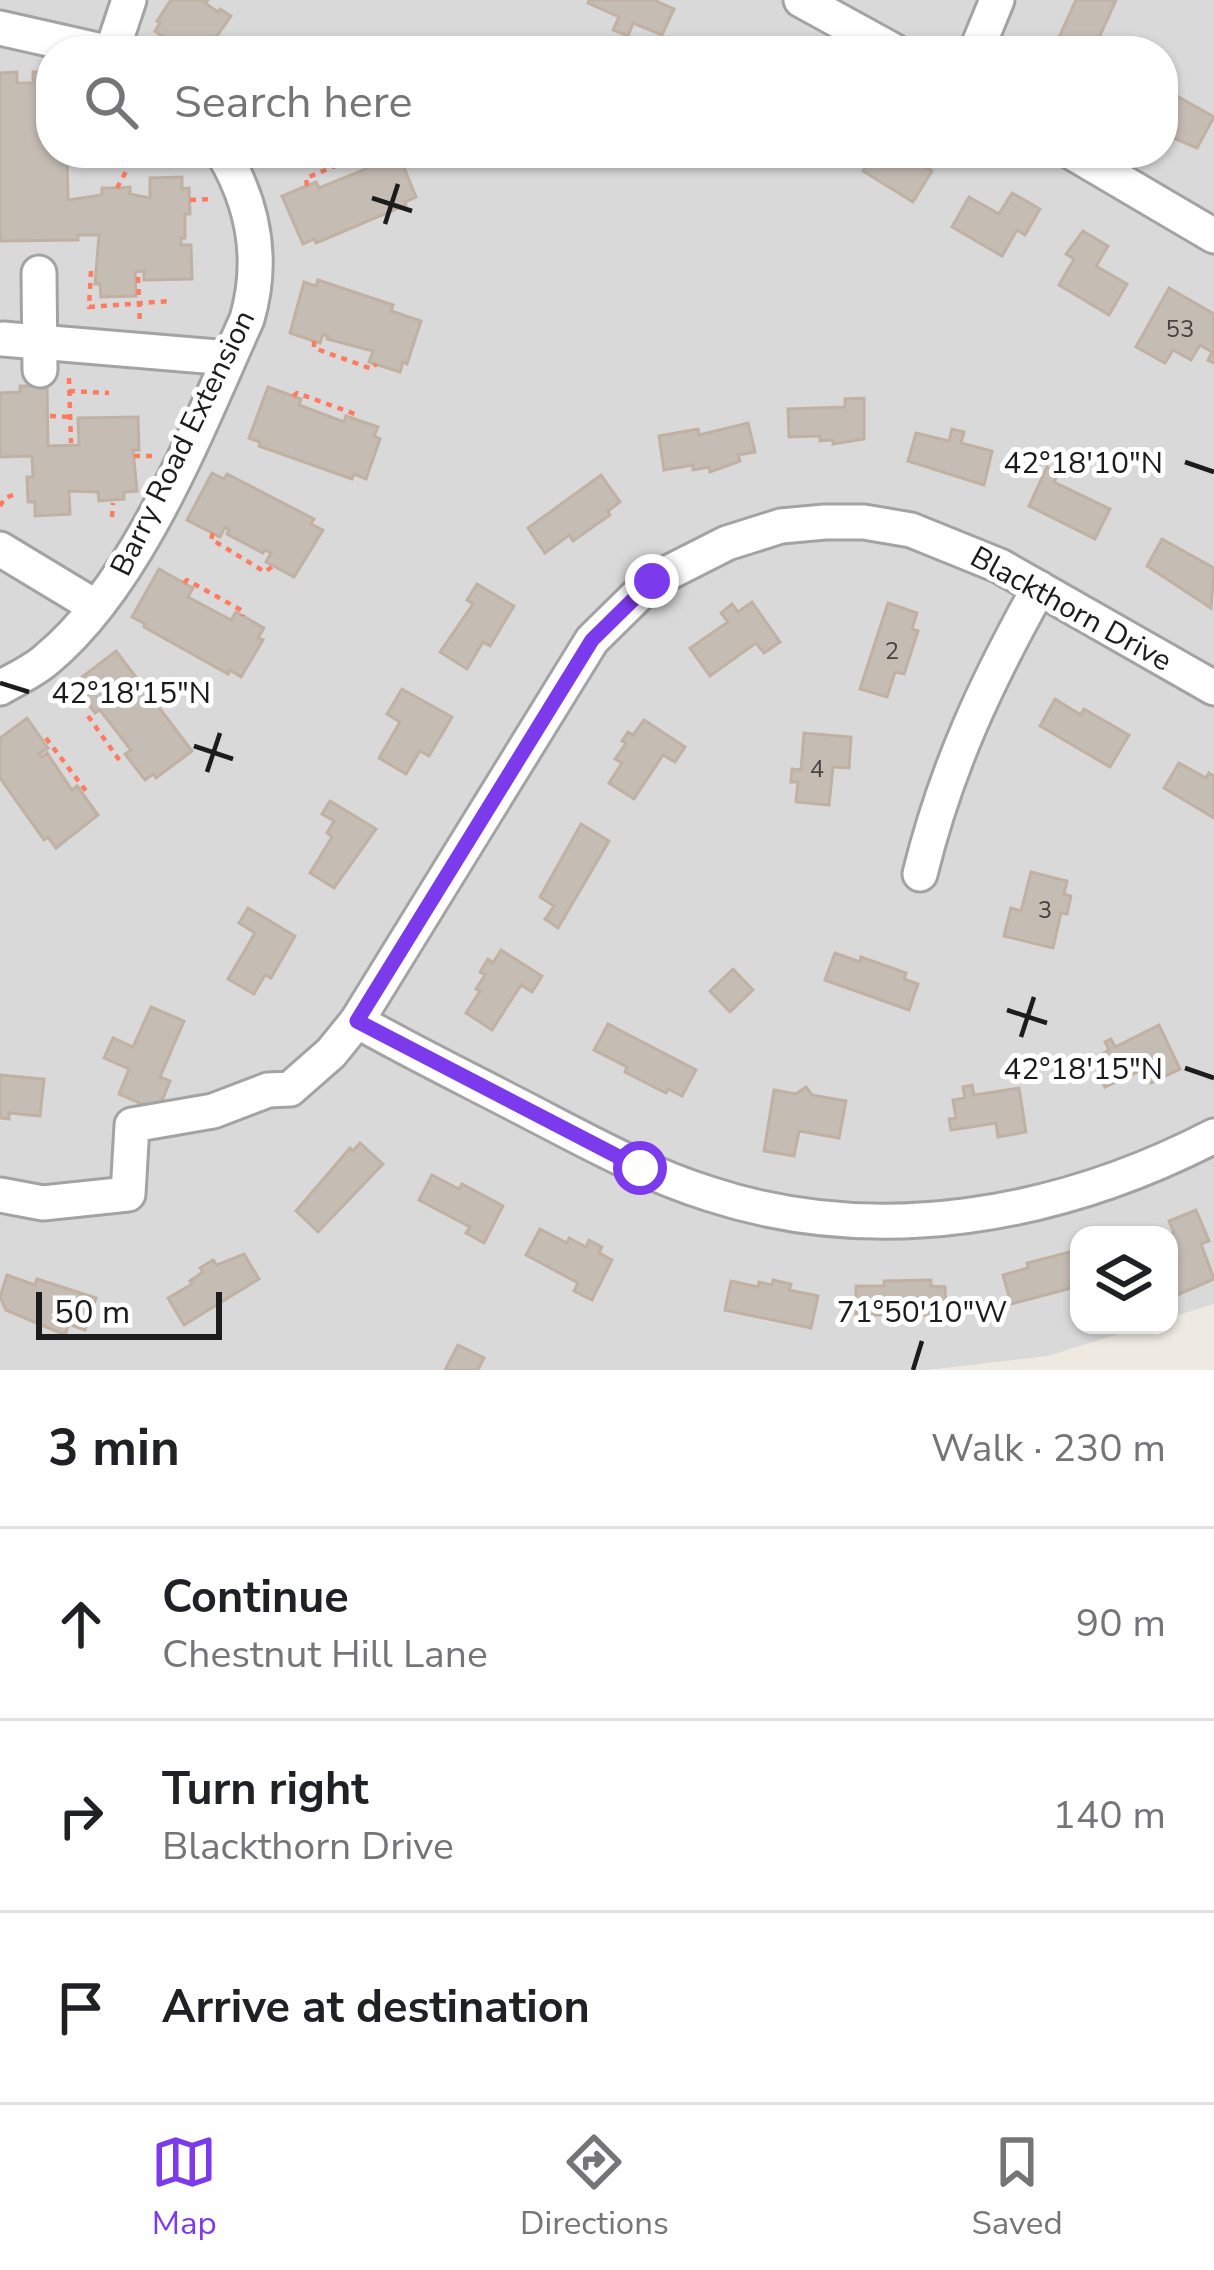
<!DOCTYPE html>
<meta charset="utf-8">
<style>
:root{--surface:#fff;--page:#f2f2f2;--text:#202124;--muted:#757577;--line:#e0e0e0;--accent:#7c3aed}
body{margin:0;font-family:"Nunito Sans",sans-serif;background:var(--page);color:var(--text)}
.controls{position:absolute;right:36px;bottom:36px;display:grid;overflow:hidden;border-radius:24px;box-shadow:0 3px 9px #0004}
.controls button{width:108px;height:108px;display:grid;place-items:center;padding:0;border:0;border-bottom:3px solid var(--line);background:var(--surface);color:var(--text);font:60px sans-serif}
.scale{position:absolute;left:36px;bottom:30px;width:186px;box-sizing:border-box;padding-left:12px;border:6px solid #1c1c1c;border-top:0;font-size:33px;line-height:42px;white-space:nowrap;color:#1c1c1c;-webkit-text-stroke:9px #fff;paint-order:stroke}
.stop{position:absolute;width:36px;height:36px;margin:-27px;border:9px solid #7c3aed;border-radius:50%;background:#fff}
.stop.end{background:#7c3aed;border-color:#fff;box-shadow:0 3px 12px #0008}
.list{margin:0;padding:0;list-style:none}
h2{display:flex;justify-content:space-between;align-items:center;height:156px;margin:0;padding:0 48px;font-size:51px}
h2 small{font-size:39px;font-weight:400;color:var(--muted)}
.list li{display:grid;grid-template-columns:78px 1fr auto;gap:36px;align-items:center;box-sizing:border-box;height:192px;padding:0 48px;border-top:3px solid var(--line)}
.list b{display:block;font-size:45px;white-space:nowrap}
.list p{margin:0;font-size:39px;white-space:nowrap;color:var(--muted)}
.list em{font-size:39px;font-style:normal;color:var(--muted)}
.icon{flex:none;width:66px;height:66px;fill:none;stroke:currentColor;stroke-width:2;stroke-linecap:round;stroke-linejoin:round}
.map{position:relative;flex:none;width:1214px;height:1370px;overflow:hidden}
.search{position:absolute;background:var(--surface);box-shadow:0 3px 9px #0004;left:36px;right:36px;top:36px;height:132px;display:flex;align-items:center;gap:30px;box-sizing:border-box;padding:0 42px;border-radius:48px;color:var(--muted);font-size:45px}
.sheet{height:732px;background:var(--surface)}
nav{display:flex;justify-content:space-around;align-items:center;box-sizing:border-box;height:168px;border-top:3px solid var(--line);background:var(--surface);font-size:33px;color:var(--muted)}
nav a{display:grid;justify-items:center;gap:6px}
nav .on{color:var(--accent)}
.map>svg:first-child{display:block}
.residential{fill:#dad9d9;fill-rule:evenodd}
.building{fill:#c5bdb4;stroke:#c0b1a3;stroke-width:3}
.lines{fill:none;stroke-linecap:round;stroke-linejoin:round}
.minor-casing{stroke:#a3a3a3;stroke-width:39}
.path{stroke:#fe7b61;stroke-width:4.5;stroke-dasharray:6 6;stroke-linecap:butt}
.minor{stroke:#fff;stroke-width:33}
.route{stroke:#7c3aed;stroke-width:15}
.ticks{fill:none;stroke:#1c1c1c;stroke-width:4.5}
.labels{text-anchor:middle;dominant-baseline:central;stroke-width:10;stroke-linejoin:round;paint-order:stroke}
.number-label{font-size:24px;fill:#464442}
.street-label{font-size:30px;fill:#1c1c1c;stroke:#fff}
.ticks-label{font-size:30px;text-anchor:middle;fill:#1c1c1c;stroke:#fff;stroke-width:10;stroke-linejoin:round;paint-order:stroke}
</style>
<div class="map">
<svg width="1214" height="1370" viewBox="0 0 1214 1370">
<rect width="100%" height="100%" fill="#eeeae1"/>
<!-- residential -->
<path class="residential" d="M0 0H1214V1304L1169 1318V1235H1079V1325H1147L1048 1356 927 1370H0ZM51 51H1163V153H51Z"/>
<!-- building -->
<g class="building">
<polygon points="171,0 208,0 205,3 218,12 220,9 231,16 215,39 221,43 215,51 193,51 187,42 181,50 155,31 160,23 157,21"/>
<polygon points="589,0 654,0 674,9 662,35 633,23 628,36 613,30 619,17 588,3"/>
<polygon points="1076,0 1116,0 1093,51 1060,51 1062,47 1056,44"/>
<polygon points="17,72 17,83 33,83 33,72 51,72 51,153 67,153 68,200 102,195 102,188 117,188 130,187 130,194 150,198 150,178 182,177 182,189 189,188 190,214 185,214 185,238 181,238 181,245 191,245 192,279 144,280 144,271 135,272 136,296 101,297 100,284 95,284 99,235 78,235 78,240 0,241 0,73"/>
<polygon points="1163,88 1214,117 1197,148 1164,134"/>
<polygon points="383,153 398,153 416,197 405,202 406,205 316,243 314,239 303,244 282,196 316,182 319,188 366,169 363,161"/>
<polygon points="874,153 904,153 932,171 913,202 863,171"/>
<polygon points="1012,193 1040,209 1025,235 1017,230 1002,256 952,227 969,197 999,214"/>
<polygon points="1083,231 1108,246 1096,266 1127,284 1109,315 1059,285 1074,259 1066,254"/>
<polygon points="318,280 393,305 391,311 421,321 407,364 403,362 400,372 369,362 373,351 327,339 328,336 323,334 320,343 290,333 304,282 316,286"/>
<polygon points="1169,288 1214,314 1214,363 1208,360 1212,352 1200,345 1191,360 1173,350 1165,363 1136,347"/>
<polygon points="20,386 47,386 48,446 79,445 78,418 138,417 139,450 133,450 137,491 124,492 124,499 99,501 98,492 69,491 70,514 35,516 35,502 28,502 27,477 33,477 32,456 0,457 0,393 20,392"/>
<polygon points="268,387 301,399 299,405 344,422 346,416 378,427 374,436 380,439 366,479 354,474 352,479 259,446 260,442 249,438"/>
<polygon points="864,398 864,439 833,444 833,440 820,441 820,436 789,437 788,409 845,407 845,399"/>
<polygon points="748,423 755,452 738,455 740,461 710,472 709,467 693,470 693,465 664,470 659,436 698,429 699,435"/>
<polygon points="952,429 964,432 961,443 992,451 984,485 908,461 916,433 949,441"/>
<polygon points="1060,459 1070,465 1064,477 1058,474 1054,482 1110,509 1095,539 1029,506 1047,467 1054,471"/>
<polygon points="212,473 224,479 227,474 314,519 311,524 323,530 294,577 266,562 271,553 265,550 263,553 227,534 229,530 225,527 220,537 187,520"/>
<polygon points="601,475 620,502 608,511 610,515 573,541 569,535 545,553 528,528"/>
<polygon points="1162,539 1214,568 1211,608 1147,566"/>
<polygon points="159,569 193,588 188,597 231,620 236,612 264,628 258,638 263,640 241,677 230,670 228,674 144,627 145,624 132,617"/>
<polygon points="477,584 514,606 490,646 483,642 467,669 440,652 473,604 467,600"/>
<polygon points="752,602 780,642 764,653 756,643 710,676 690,648 728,622 721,613 732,604 738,612"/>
<polygon points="888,603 917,613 912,629 918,631 904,674 895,672 887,697 860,689"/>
<polygon points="116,651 192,751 156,778 153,774 145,780 125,754 131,750 100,710 95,713 73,684"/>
<polygon points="402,689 452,717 429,756 420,751 406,774 379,758 400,722 387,714"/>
<polygon points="1055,699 1081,715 1084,709 1129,735 1110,767 1040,726"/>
<polygon points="27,718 48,748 39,754 42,757 47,753 72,790 77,786 98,815 56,848 48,837 44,840 0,778 0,738"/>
<polygon points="644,720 685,747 675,762 663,755 634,799 609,783 622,763 615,759 626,743 622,741 628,732 633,735"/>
<polygon points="804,733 851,737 849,768 833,767 829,805 796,802 798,782 791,782 792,769 801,770"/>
<polygon points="1179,763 1206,778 1209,773 1214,776 1214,818 1164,788"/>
<polygon points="330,801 376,829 334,888 310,873 332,837 327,833 334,821 322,814"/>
<polygon points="581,824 609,841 558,928 545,919 554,906 540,897"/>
<polygon points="1031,872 1067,881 1064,894 1071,896 1067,914 1061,913 1053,948 1004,936 1011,908 1021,911"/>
<polygon points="248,908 295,936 271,978 265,975 254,994 228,979 255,933 239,923"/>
<polygon points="501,950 542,976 532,992 521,985 492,1030 466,1013 480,991 476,989 485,975 480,972 488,959 493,963"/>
<polygon points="835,953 860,962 861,957 906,973 904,979 918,984 909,1010 825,980"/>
<polygon points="733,969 753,990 730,1012 710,991"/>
<polygon points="151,1007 184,1021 160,1077 170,1081 158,1111 119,1094 129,1069 104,1058 113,1038 133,1047"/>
<polygon points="608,1024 696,1070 682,1096 668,1089 666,1093 625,1072 627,1067 594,1050"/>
<polygon points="1159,1025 1180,1069 1151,1083 1144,1069 1105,1087 1099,1075 1104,1073 1097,1057 1109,1050 1105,1042 1111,1039 1115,1047"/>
<polygon points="0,1075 44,1079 40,1116 9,1113 9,1119 0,1118"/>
<polygon points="972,1085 974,1095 1019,1088 1026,1132 998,1137 996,1123 951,1130 949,1119 956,1118 953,1100 965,1098 963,1087"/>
<polygon points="806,1087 812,1095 846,1101 839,1138 799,1131 794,1156 764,1151 774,1090 796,1094"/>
<polygon points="360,1143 383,1164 318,1232 296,1211 350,1148 353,1151"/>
<polygon points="432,1175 459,1189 462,1184 503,1206 484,1243 466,1233 470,1227 419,1200"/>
<polygon points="1196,1210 1209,1241 1201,1244 1214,1279 1177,1295 1172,1285 1169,1286 1168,1235 1174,1233 1169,1221"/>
<polygon points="540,1229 567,1243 569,1238 586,1247 589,1240 602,1247 599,1253 612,1260 592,1300 574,1291 578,1283 526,1255"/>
<polygon points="1074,1251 1079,1257 1079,1286 1011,1304 1003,1275 1028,1268 1027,1263"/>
<polygon points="244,1254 259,1279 184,1325 168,1298 192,1284 190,1281 203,1272 200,1268 213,1260 217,1265"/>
<polygon points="7,1275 35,1285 37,1279 96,1298 85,1330 69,1324 65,1335 6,1310 0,1297"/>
<polygon points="773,1280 791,1284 789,1290 818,1296 811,1328 725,1310 731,1281 758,1287 759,1282 772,1285"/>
<polygon points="931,1280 931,1286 945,1287 946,1315 856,1315 856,1286 884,1286 884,1281"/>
<polygon points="458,1345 484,1358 478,1370 445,1370"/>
</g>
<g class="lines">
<!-- minor casing -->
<g class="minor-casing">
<g id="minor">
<polyline points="801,0 894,51"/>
<polyline points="0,28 102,51"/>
<polyline points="112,51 129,0"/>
<polyline points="976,51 997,0"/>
<polyline points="1073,153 1214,236"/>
<polyline points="39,273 40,370"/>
<polyline points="3,339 229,358"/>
<polyline points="0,549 96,607"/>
<path d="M0 688C15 679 34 671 47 659 139 583 198 427 247 319 264 260 254 205 223 153"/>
<path d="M920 874C946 768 986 683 1039 588"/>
<path d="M357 1021C410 1051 465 1078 519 1106 581 1138 643 1173 710 1194 878 1249 1059 1216 1214 1136"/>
<polyline points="0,1195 43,1203 128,1194 132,1125 213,1111 268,1090 290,1089 331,1053 357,1021 592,640 652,581 727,543 781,526 825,522 864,522 911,530 1000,566 1214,688"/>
</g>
</g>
<!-- path -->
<g class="path">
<polyline points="173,51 175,46"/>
<polyline points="307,186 306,178 365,154 368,159"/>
<polyline points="117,188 136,153"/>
<polyline points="190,200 214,199"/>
<polyline points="91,271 89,307 170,301"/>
<polyline points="138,277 140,325"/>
<polyline points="314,341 314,348 372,369 376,364"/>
<polyline points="69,378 71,443"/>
<polyline points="69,391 109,393"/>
<polyline points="293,396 297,393 355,414 355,419"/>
<polyline points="50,416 70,417"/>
<polyline points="134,456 152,456"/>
<polyline points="0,506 5,498 18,493"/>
<polyline points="112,517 113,503"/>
<polyline points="213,533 211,539 265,572 273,566"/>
<polyline points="184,583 187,580 243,611 243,616"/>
<polyline points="88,716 122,764"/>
<polyline points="46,738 86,791"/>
</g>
<!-- minor -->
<use href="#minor" class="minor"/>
</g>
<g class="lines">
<!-- route -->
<polyline class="route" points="640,1168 357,1021 592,640 652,581"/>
</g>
<!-- ticks -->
<path class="ticks" d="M372 198 412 211M385 224 398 184M1185 462 1214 472M0 683 29 692M194 746 233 759M207 772 220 733M1007 1010 1047 1023M1021 1037 1034 997M1185 1068 1214 1078M913 1370 922 1341"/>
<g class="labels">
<!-- number labels -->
<g class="number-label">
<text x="1180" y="329">53</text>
<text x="892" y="651">2</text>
<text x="817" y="769">4</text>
<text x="1045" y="910">3</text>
</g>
<!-- street labels -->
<g class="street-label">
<text transform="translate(183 443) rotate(-64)">Barry Road Extension</text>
<text transform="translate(1071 609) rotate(29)">Blackthorn Drive</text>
</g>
</g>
<g class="ticks-label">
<text x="1083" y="473">42°18'10"N</text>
<text x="131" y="703">42°18'15"N</text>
<text x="1083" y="1079">42°18'15"N</text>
<text x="922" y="1322">71°50'10"W</text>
</g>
</svg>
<div class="controls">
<button><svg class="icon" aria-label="layers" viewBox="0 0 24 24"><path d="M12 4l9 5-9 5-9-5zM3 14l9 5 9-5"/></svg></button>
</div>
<div class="scale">50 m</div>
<div class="stop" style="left:640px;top:1168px"></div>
<div class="stop end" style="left:652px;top:581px"></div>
<div class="search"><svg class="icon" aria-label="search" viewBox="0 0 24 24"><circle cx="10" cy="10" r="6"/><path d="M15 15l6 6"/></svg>Search here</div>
</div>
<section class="sheet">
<h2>3 min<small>Walk · 230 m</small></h2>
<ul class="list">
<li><svg class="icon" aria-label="ahead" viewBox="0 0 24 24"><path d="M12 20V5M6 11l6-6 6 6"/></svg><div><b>Continue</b><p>Chestnut Hill Lane</p></div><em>90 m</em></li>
<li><svg class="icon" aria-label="right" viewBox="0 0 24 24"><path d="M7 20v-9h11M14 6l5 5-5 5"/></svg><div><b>Turn right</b><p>Blackthorn Drive</p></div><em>140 m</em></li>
<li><svg class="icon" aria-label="arrive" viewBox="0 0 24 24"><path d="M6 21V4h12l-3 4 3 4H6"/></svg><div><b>Arrive at destination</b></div></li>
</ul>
</section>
<nav>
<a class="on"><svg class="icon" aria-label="map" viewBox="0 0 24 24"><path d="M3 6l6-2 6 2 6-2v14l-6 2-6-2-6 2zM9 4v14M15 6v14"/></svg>Map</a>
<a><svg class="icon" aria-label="directions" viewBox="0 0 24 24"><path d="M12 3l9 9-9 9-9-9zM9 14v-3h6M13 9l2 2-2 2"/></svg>Directions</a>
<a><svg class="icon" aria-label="saved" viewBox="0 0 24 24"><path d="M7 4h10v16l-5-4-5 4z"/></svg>Saved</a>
</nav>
